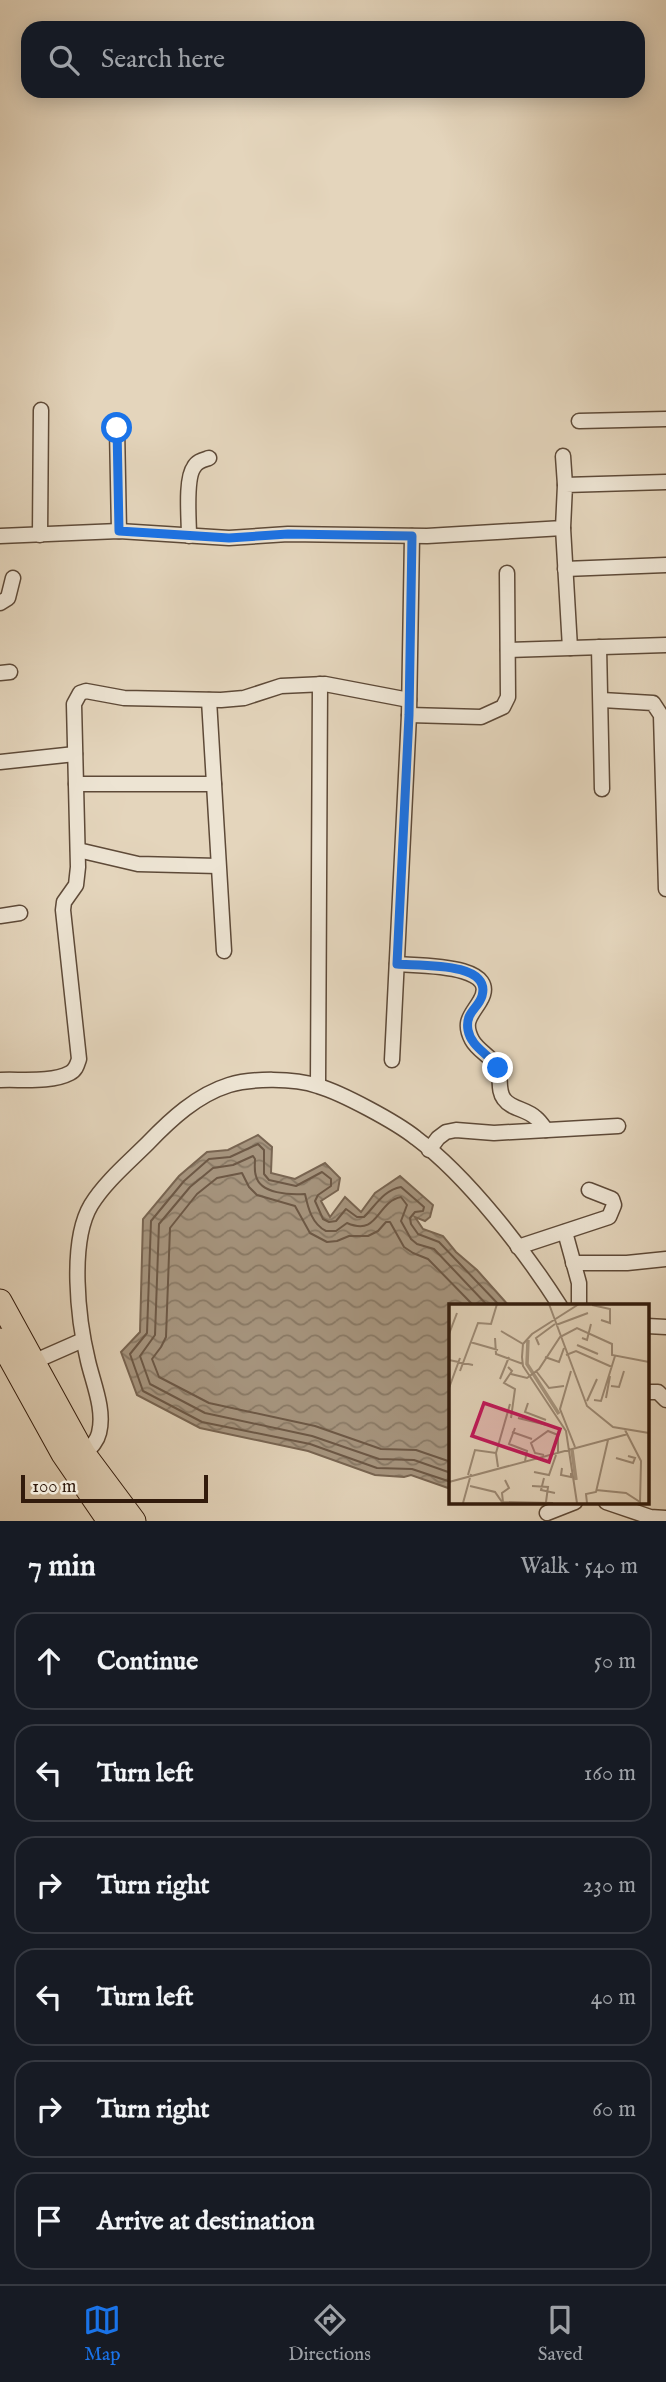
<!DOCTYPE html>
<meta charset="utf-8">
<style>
:root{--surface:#171b24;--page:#20242c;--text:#f1f3f6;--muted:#9ea1a6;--line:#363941;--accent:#1a73e8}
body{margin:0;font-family:"IM FELL English",serif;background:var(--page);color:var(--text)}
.scale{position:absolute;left:21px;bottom:18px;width:187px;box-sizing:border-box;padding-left:7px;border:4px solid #321b0c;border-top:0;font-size:19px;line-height:24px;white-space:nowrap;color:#321b0c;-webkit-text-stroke:5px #ede4d3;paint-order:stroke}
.stop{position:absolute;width:21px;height:21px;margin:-16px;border:5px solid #1a73e8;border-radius:50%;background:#fff}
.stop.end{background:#1a73e8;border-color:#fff;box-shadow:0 2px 7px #0008}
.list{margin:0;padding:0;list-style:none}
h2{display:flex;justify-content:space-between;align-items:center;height:91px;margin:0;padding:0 28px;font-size:30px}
h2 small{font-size:23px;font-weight:400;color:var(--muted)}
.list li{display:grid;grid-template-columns:46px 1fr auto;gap:21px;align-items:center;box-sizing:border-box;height:98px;margin:0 14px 14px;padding:0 14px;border:2px solid var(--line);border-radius:21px}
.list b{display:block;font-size:26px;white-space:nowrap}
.list em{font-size:23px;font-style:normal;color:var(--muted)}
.icon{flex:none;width:38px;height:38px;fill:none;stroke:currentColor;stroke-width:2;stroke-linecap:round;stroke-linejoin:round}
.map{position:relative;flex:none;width:666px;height:1521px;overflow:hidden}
.search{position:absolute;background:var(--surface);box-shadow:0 4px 18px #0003;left:21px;right:21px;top:21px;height:77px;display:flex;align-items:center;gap:18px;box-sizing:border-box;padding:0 24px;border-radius:21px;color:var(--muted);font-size:26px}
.sheet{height:763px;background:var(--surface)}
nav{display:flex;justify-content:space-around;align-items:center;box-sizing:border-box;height:98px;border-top:2px solid var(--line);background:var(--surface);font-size:19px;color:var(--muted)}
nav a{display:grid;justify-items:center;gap:4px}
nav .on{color:var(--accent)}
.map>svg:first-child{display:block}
.water{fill:url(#water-waves);stroke:#786552;stroke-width:2}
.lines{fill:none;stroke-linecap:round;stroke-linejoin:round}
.shore{stroke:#6c5846;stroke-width:2}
.minor-casing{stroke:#5e4a38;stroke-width:17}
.primary-casing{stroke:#321b0c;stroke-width:25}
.minor{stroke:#ede4d3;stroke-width:14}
.primary{stroke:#e4d5bc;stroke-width:23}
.route{stroke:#1a73e8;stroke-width:9}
.inset-river{fill:none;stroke:#a79680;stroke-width:3.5}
.inset-road{fill:none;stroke:#9d8b76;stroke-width:2}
.view{fill:#c2185b;fill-opacity:0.15;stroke:#c2185b;stroke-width:3.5}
.inset-edge{fill:none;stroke:#321b0c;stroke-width:3.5}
</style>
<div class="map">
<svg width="666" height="1521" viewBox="0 0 666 1521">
<defs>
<pattern id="water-waves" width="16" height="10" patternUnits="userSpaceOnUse" patternTransform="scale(1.75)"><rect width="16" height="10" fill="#a79680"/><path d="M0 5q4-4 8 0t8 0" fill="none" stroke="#897a67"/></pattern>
</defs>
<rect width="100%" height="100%" fill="#e4d5bc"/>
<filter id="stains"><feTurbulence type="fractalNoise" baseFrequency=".00286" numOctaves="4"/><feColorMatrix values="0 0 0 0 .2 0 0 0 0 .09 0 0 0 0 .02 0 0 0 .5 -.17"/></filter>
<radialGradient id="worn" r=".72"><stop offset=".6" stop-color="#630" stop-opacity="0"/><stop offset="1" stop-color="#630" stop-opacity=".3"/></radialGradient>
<!-- water -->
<polygon class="water" points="258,1135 272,1147 271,1173 295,1179 325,1163 340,1178 338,1190 321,1201 330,1217 345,1197 361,1212 375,1193 400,1176 433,1205 430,1217 425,1221 415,1217 423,1229 443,1236 456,1252 477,1270 509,1306 451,1306 451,1489 411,1475 404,1477 375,1475 308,1451 200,1428 137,1395 121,1352 140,1332 143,1219 179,1176 207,1152 228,1150"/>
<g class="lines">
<!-- shore -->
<g class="shore">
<polyline points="451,1462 416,1450 381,1449 315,1426 209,1403 159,1377 152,1359 161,1347 166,1337 170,1228 197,1194 217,1178 242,1173 249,1187 257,1195 295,1206 310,1233 327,1242 337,1241 349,1236 368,1236 378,1231 386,1222 390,1222 404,1247 413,1253 428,1259 474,1306"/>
<path d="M451 1473 414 1460 379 1459 312 1436 205 1413 150 1384 140 1356 155 1335 159 1224 190 1187 213 1168 233 1165 253 1156 255 1159C255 1165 254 1171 256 1176 260 1194 291 1195 305 1194 308 1208 312 1224 326 1231H336L347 1223C379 1237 376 1202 401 1197L407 1205 401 1221 411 1239 417 1244 434 1249 488 1306"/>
<path d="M451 1482 412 1469 377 1468 310 1444 202 1422 143 1391 130 1354 147 1333 151 1221 184 1181 209 1159 230 1157 258 1144 264 1150V1174L269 1180 296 1186 322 1172 331 1179V1186L318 1195 315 1201 323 1219 329 1222 336 1221 346 1209 357 1217H364C376 1205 384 1190 401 1187L424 1207 423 1211 415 1212 410 1218 411 1224 418 1234 439 1242 500 1306"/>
</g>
<!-- minor casing -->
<g class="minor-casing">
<g id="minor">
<polyline points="579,421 666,419"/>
<polyline points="117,428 119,531"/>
<polyline points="563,456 565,485"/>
<polyline points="563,528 570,648"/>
<polyline points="40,535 41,410"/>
<polyline points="0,536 119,531 229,538 288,534 427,536 563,528 565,485 666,482"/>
<path d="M189 536C189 519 185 479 194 467 197 461 203 460 209 458"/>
<polyline points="565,569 666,565"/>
<polyline points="0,603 8,598 13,578"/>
<polyline points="599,647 602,789"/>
<polyline points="508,650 666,645"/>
<polyline points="0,673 10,672"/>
<polyline points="209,700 224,951"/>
<polyline points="602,700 653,703 661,715 666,889"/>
<polyline points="409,715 481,717 503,707 508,697 507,573"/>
<polyline points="0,762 75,754"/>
<polyline points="76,784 214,784"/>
<polyline points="78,850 138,864 218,866"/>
<polyline points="0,916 20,913"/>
<path d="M397 964C415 966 503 963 480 1001 472 1015 462 1021 472 1040 478 1051 491 1056 497 1067 502 1077 497 1090 504 1099 511 1109 527 1109 536 1118 540 1121 543 1126 546 1130"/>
<polyline points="392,1060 409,715 412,536"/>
<path d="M0 1080C21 1079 51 1083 70 1073 76 1070 77 1065 79 1059L63 910 64 902 76 885 78 867 74 704 80 693 86 691 124 698 221 700 244 698 281 686 325 684 409 700"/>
<polyline points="318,1085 320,684"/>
<polyline points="429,1150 438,1138 446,1132 456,1130 494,1133 618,1126"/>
<polyline points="565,1232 579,1283 579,1306"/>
<polyline points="518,1247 609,1217 614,1205 612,1199 589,1190"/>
<polyline points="573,1263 627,1263 666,1259"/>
<polyline points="647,1326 666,1327"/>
<polyline points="33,1362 83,1340"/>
<polyline points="647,1392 658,1392 666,1400"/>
<path d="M84 1454C90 1448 97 1442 99 1433 105 1410 93 1383 88 1361 78 1320 69 1242 91 1205 105 1182 129 1162 148 1143 171 1119 197 1095 229 1085 252 1078 294 1078 318 1086 342 1093 396 1122 416 1138 467 1176 525 1251 560 1306"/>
<polyline points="606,1502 650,1517 666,1518"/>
<polyline points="547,1513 575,1502"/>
</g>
</g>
<!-- primary casing -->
<g class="primary-casing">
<g id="primary">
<polyline points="0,1301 84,1454 134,1521"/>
<polyline points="0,1340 63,1454 109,1521"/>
</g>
</g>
<!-- minor -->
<use href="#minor" class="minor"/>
<!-- primary -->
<use href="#primary" class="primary"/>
</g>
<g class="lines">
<!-- route -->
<path class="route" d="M117 428 119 531 229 538 288 534 412 536 409 715 397 964C417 966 492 961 482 996 478 1009 465 1012 468 1030 471 1047 489 1054 498 1068"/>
</g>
<!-- overview -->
<g transform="translate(449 1304)">
<rect width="200" height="200" fill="#e4d5bc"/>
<path class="inset-river" d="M79 36 78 60 110 110M123 146 127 176"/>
<path class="inset-road" d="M100 0 138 102 164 123 200 129M143 1 161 5V19L152 16M107 21 139 9M52 27 74 40M0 30 8 9M46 34 47 50 74 60M133 34 138 36 142 20M21 38 49 46M90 41 87 34 106 20M128 41 149 50M117 51 127 47 163 63M96 53 110 58 115 44M0 56 24 61M59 63 63 67 55 79 66 85 62 114M11 67 29 19 42 20 48 0M87 67 100 84 115 82M122 67 111 105 126 143M62 70 78 74 90 65 111 33 128 24 163 40V51L200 58M51 75 60 53M162 82 170 83 175 67M0 84 11 54M157 94 161 72M145 96 152 97 166 52M138 97 148 75M79 99 76 108 97 116M69 114 98 121M66 124 60 140 78 147 76 157M176 126 192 157 191 199M63 128 83 135M95 151 86 149 82 139 99 127 109 131V149M167 154 184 159 186 154 179 152M49 163 47 149 61 100M113 164 112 171 122 173V169M85 168 100 171 107 151M19 171 26 146 47 149M95 174 92 186 106 189M0 178 179 130M21 182 46 188 53 198 104 199M83 182 99 183 97 198M147 186 177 189 191 198M54 198 53 189 60 184 56 176M14 199 22 170M128 199 117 127 74 62 73 53 74 40 83 30 130 0M138 199 137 190 147 188 159 136"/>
<path class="view" d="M35 99 111 125 100 158 23 132Z"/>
<rect width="200" height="200" class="inset-edge"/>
</g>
<rect width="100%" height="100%" filter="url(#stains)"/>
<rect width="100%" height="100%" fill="url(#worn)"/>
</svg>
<div class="scale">100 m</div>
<div class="stop" style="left:117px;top:428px"></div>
<div class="stop end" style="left:498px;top:1068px"></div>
<div class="search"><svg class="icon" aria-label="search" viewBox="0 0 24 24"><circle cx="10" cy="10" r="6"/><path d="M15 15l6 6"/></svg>Search here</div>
</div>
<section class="sheet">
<h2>7 min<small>Walk · 540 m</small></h2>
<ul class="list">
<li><svg class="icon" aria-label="ahead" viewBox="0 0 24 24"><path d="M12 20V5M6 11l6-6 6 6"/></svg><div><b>Continue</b></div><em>50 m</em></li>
<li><svg class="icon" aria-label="left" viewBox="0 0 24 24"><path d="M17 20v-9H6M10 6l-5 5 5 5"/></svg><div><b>Turn left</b></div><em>160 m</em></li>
<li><svg class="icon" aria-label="right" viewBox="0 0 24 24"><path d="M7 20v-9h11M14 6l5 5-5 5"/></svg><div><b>Turn right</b></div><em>230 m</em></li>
<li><svg class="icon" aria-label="left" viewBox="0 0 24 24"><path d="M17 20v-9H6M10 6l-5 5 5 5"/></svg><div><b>Turn left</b></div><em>40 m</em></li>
<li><svg class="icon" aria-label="right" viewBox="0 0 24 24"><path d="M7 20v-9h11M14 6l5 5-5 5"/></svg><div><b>Turn right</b></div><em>60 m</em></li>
<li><svg class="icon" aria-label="arrive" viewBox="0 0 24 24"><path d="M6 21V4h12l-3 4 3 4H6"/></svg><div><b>Arrive at destination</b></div></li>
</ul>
</section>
<nav>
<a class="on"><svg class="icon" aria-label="map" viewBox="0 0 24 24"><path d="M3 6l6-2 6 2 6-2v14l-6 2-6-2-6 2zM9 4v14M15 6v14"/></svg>Map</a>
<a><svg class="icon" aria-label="directions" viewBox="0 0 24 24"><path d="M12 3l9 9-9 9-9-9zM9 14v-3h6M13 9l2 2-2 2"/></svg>Directions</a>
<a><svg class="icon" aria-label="saved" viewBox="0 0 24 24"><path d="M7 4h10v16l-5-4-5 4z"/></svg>Saved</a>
</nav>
